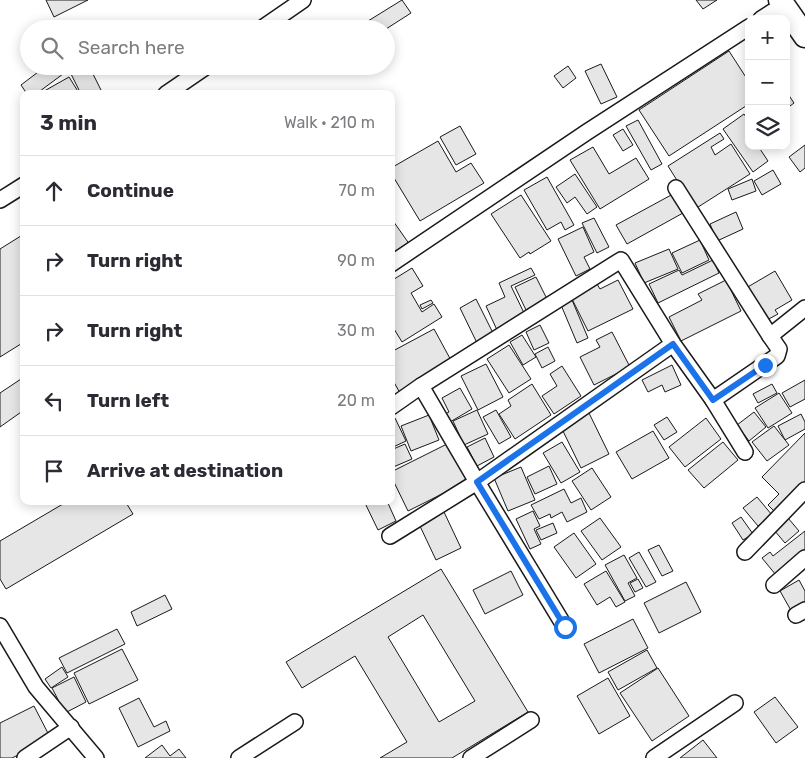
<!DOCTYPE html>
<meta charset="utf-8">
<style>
:root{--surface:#fff;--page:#f2f2f3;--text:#2b2b33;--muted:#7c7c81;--line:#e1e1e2}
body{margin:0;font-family:Rubik,sans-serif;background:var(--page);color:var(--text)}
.controls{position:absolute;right:15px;top:15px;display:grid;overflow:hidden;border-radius:10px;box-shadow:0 2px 12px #0003}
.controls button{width:45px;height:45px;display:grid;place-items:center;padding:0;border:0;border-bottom:1px solid var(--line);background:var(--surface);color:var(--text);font:25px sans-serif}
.stop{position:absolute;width:15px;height:15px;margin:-11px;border:4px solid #1a73e8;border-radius:50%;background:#fff}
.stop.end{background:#1a73e8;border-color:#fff;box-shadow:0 1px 5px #0008}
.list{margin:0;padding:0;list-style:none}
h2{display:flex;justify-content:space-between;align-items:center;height:65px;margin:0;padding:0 20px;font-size:21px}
h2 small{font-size:16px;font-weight:400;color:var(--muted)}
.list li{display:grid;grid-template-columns:32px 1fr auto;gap:15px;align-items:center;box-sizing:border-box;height:70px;padding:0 20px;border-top:1px solid var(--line)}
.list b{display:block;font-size:19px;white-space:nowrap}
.list em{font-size:16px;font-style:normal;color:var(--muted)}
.icon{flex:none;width:28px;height:28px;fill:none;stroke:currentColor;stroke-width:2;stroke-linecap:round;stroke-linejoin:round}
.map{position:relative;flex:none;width:805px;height:758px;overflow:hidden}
.search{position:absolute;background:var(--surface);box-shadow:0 2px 12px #0003;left:20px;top:20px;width:375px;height:55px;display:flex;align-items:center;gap:12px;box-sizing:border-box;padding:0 18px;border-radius:28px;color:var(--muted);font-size:19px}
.panel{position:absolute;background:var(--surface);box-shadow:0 2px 12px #0003;left:20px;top:90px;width:375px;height:415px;border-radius:10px}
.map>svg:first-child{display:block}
.building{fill:#e6e6e6;stroke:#1a1a1a;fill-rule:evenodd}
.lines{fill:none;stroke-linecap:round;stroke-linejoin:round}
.minor-casing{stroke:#1a1a1a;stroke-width:18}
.secondary-casing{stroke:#1a1a1a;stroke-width:25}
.minor{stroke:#fff;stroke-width:15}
.secondary{stroke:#fff;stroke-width:22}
.route{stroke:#1a73e8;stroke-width:6}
</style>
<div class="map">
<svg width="805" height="758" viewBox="0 0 805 758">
<rect width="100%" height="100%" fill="#fff"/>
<!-- building -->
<g class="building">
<polygon points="46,0 88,0 54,17"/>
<polygon points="402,0 411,13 386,29 373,29 368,21"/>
<polygon points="696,0 717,0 703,9"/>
<polygon points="729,51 749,82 749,104 669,156 639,110"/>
<polygon points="601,64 617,97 601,104 585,71"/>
<polygon points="46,66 63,66 67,71 36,94 27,94 21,85"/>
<polygon points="67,66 89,66 103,94 81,94"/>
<polygon points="568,66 576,78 563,88 554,76"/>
<polygon points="69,77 79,93 39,94"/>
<polygon points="786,91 794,103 786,109"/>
<polygon points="744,114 749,121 749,146 758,146 768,161 753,172 723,129"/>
<polygon points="638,120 662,164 651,170 626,126"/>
<polygon points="460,126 476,154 456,165 440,137"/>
<polygon points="623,129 633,145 623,151 613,135"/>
<polygon points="720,133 724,139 711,147 715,155 731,144 750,174 695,209 668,166"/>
<polygon points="438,141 456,172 471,163 484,183 420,221 391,173 391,168"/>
<polygon points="805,145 805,168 800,172 789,157"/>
<polygon points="593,147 609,174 636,158 649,179 600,209 570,160"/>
<polygon points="773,170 781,184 762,195 754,181"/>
<polygon points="575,174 597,207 587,214 575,197 567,203 556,187"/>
<polygon points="547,177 574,225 565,230 561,222 547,230 524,190"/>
<polygon points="752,179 756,191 732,200 728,189"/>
<polygon points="673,194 683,213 627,244 616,225"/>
<polygon points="521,195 551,241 530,254 529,252 520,258 491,214"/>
<polygon points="736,212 743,229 717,241 710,224"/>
<polygon points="391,218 410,245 391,258"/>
<polygon points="594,218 609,247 597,253 582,223"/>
<polygon points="583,227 594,252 584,257 590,269 576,276 558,239"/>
<polygon points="24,234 24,342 0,357 0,249"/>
<polygon points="700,240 709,260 682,273 672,253"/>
<polygon points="669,249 678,269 644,283 635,263"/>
<polygon points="713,260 719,273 658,303 649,284 679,270 682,275"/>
<polygon points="412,268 423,286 411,293 422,312 434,304 442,317 402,342 391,324 391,281"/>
<polygon points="531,268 535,275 511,286 526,317 497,330 486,306 505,297 499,283"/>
<polygon points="775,271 792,300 775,310 778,314 765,321 746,288"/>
<polygon points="536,277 547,299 526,310 515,287"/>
<polygon points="618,280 633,309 588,331 571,297 597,284 600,289"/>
<polygon points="726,280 741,311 681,341 669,317 702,300 698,294"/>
<polygon points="476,299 494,335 477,343 460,308"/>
<polygon points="431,300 433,303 422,309 420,305"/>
<polygon points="572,300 588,338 577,343 561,305"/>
<polygon points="540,325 549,343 534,350 526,332"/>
<polygon points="434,329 453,364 400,393 391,377 391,352"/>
<polygon points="612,332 630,367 594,385 580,357 600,347 596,340"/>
<polygon points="522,335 536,357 523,365 510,342"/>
<polygon points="509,345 531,379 509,393 487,359"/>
<polygon points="548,347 555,361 542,368 535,354"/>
<polygon points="486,364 503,397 478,410 461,376"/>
<polygon points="672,365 681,385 665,392 662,385 648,392 642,380"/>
<polygon points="562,366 581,396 554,414 542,396 557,386 550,374"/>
<polygon points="24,377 24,410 0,427 0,393"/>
<polygon points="805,380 805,399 790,407 782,393"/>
<polygon points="532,384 551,415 515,439 499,414 511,406 508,400"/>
<polygon points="772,384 777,393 758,403 753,394"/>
<polygon points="460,388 472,409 450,422 445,414 449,412 442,398"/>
<polygon points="779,393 792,413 768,428 755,408"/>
<polygon points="477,410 488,434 464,445 453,421"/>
<polygon points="496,410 511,437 499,444 483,417"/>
<polygon points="754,412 766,427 749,441 737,425"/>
<polygon points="589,413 609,454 581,468 561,427"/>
<polygon points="801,414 805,422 805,429 785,440 778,426"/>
<polygon points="429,415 439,440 411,451 401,426"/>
<polygon points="667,417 677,432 664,440 654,425"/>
<polygon points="395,418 406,441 391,448 391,420"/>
<polygon points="706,418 721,439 685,467 669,447"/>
<polygon points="774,426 789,445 767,461 752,442"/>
<polygon points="653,431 669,458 632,479 616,452"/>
<polygon points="805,433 805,484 776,513 768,505 779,494 762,477"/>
<polygon points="485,438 494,457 477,466 467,447"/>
<polygon points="562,442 580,472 561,483 543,453"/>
<polygon points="723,442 738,460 704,488 688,470"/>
<polygon points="449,443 468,481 408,511 391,476 391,472"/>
<polygon points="405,444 412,459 391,468 391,450"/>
<polygon points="549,466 557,484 535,494 527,477"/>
<polygon points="521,467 535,500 508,511 494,478"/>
<polygon points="592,468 611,497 591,510 572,481"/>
<polygon points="564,489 571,503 581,498 587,512 567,522 562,512 551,518 550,514 539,519 531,505"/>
<polygon points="757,497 772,515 758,526 743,508"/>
<polygon points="68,501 125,501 133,514 6,589 0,579 0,541"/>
<polygon points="364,501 387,501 396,521 378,530"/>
<polygon points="533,511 540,526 534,529 541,544 530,549 516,519"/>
<polygon points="444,512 461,548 436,560 419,524"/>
<polygon points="741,517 753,534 743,540 732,523"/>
<polygon points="600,518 621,547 602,560 581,531"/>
<polygon points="788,518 799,531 785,543 774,530"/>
<polygon points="553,523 557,533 541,540 536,530"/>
<polygon points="805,531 805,551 776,575 762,558 770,552 773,556"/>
<polygon points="574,533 596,564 576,578 554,547"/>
<polygon points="659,545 673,571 662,576 648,550"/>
<polygon points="639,552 656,582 646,587 629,558"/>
<polygon points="624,555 637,578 628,583 635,596 625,601 605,565"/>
<path d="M441 569 528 712 452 758H380L407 742 355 656 302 688 286 662ZM423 615 475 701 439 722 388 637Z"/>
<polygon points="511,571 523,595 485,614 473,590"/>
<polygon points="606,571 625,602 616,607 610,597 597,605 584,584"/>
<polygon points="638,579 643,588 635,592 630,583"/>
<polygon points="799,580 805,591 805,607 793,614 780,591"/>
<polygon points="686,582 701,612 659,633 644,603"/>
<polygon points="165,595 172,609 137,626 131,612"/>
<polygon points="633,619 648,648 599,673 584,644"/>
<polygon points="117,629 125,644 67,673 59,658"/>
<polygon points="122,649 138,680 89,704 74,673"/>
<polygon points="647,650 657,668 618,690 608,672"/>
<polygon points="62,667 68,677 51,688 45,679"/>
<polygon points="658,668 689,716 652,741 620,693"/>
<polygon points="74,677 86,702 65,713 52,688"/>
<polygon points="608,678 630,716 599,734 577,696"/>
<polygon points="775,697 798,727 776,743 754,712"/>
<polygon points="139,698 154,727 166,721 170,731 138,747 119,708"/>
<polygon points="34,706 51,739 12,758 0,758 0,723"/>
<polygon points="703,740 717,758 680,758"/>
<polygon points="162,745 170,756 179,749 186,758 145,758"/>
</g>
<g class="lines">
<!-- minor casing -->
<g class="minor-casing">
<g id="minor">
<polyline points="761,19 783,5"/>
<polyline points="261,29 303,0"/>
<polyline points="166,94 207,66"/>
<polyline points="676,188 770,336"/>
<polyline points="0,200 24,185"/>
<polyline points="391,264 587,132 749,27"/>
<polyline points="673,344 477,482 421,386 621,260 673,344 713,400 777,356 779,349 770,336 805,308"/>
<polyline points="713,400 745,452"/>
<polyline points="391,407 421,386"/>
<polyline points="390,536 477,482 565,627"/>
<polyline points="745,552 805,490"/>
<polyline points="774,585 805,558"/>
<polyline points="796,615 805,610"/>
<polyline points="0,626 36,687 96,758"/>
<polyline points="25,758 71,727"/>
<polyline points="239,758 295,722"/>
<polyline points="471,758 531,720"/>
<polyline points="654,758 735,703"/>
</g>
</g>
<!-- secondary casing -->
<g class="secondary-casing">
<polyline id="secondary" points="780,0 805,36"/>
</g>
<!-- minor -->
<use href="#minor" class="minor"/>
<!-- secondary -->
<use href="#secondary" class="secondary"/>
</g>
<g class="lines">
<!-- route -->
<polyline class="route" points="565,627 477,482 673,344 713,400 765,365"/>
</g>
</svg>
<div class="controls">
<button>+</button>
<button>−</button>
<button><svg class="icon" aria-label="layers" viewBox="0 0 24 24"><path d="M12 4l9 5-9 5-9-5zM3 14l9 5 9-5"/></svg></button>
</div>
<div class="stop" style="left:565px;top:627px"></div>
<div class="stop end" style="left:765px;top:365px"></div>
<div class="search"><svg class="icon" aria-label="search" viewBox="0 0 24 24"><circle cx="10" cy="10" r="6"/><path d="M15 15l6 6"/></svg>Search here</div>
<section class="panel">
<h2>3 min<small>Walk · 210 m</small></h2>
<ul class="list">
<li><svg class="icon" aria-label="ahead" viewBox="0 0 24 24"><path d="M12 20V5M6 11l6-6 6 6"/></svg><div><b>Continue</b></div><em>70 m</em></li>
<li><svg class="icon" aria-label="right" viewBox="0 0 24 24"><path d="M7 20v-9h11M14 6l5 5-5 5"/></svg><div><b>Turn right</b></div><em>90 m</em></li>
<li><svg class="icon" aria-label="right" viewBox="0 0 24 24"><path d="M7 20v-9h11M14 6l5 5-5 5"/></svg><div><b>Turn right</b></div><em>30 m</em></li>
<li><svg class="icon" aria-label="left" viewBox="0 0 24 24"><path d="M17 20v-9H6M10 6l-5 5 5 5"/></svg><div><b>Turn left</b></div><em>20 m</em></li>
<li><svg class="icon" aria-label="arrive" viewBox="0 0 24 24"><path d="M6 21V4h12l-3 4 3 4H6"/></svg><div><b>Arrive at destination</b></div></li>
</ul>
</section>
</div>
